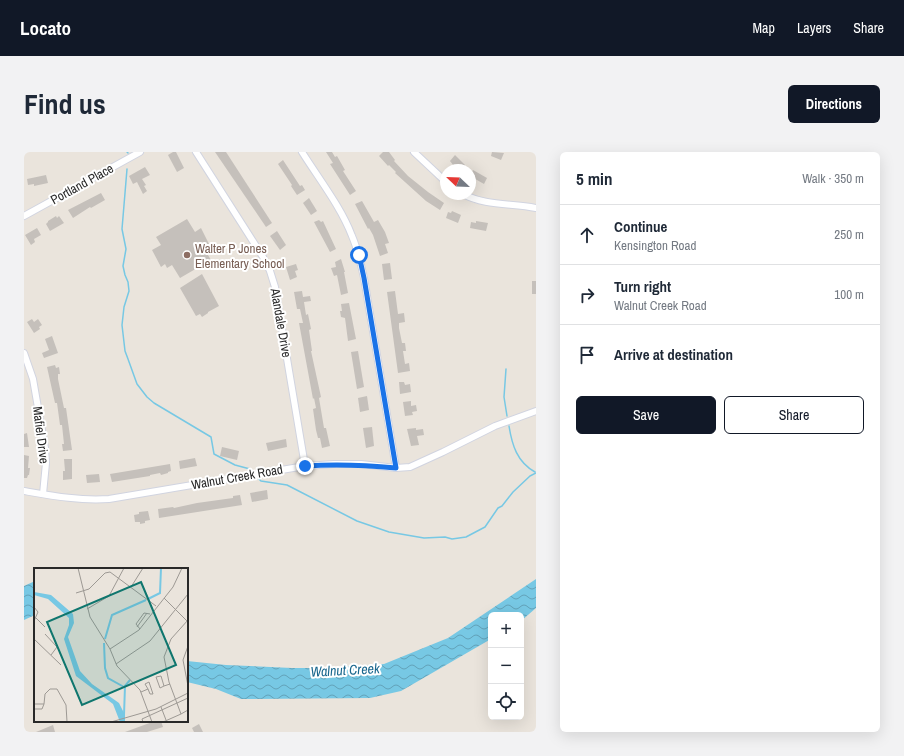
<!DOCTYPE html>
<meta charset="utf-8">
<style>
:root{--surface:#fff;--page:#f2f2f3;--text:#1f2937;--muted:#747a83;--line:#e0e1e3;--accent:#111827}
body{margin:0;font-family:"Archivo Narrow",sans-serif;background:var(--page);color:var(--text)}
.controls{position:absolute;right:12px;bottom:12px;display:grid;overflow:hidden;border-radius:6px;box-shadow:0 4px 16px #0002}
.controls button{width:36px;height:36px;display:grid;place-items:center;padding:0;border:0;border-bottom:1px solid var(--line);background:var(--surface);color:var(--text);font:20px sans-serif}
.compass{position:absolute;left:416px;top:12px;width:36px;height:36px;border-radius:50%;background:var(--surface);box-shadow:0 4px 16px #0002;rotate:293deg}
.stop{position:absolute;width:12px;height:12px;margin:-9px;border:3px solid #1a73e8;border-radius:50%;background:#fff}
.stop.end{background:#1a73e8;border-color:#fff;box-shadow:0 1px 4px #0008}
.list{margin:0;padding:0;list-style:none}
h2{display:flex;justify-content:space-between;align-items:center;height:52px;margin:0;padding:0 16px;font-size:17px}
h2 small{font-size:13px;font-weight:400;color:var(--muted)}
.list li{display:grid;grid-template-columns:26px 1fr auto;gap:12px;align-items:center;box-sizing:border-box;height:60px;padding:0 16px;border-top:1px solid var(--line)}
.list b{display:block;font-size:15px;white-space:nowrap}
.list p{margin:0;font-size:13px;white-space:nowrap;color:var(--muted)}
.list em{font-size:13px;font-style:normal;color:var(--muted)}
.actions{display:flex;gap:8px;padding:12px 16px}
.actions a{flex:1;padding:9px 0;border:1px solid var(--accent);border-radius:6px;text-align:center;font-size:14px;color:var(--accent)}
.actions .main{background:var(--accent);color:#fff}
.icon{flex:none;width:22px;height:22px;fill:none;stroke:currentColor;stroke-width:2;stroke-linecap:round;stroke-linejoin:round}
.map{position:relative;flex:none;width:512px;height:580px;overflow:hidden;border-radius:6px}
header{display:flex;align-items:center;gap:24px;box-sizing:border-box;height:56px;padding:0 20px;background:var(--accent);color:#fff}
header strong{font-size:19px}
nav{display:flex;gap:22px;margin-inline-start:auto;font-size:14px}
.intro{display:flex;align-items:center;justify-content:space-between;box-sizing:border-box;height:96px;padding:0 24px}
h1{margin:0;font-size:28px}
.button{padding:10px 18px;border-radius:6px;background:var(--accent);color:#fff;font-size:14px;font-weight:700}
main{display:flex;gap:24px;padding:0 24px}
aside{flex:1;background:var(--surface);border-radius:6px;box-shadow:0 4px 16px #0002}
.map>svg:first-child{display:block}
.water{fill:url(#water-waves)}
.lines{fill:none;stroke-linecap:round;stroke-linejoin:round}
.stream{stroke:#77c8e4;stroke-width:1.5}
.building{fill:#c5c0bb}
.street-casing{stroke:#d1d4e0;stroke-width:8}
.street{stroke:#fff;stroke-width:6}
.route{stroke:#1a73e8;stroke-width:5}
.education-dot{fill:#8d6e63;stroke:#fff;stroke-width:1.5}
.labels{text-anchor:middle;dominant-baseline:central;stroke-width:4;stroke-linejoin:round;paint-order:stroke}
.street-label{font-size:13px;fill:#292929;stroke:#fff}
.education-label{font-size:13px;fill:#785e54;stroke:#fff;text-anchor:start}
.water-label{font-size:14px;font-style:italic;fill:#18668d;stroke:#fff}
.inset-river{fill:none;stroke:#77c8e4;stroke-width:2}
.inset-road{fill:none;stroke:#9d9994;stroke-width:1}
.view{fill:#0f766e;fill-opacity:0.15;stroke:#0f766e;stroke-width:2}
.inset-edge{fill:none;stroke:#292929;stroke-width:2}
</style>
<header>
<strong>Locato</strong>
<nav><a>Map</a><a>Layers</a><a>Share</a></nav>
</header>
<div class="intro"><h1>Find us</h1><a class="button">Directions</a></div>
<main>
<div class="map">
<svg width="512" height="580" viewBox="0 0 512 580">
<defs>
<pattern id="water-waves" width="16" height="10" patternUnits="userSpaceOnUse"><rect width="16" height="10" fill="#77c8e4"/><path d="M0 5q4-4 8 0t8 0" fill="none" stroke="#62a2b9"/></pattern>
</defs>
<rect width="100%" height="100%" fill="#eae4dc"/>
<!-- water -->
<g class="water">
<polygon points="512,427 512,456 497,469 497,463 467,463 467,487 377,539 346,546 217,547 192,537 163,530 163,509 202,513 268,516 298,516 360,512 424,486"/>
<polygon points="11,429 11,463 0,468 0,434"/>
</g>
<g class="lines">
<!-- stream -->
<g class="stream">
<polyline points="103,0 104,1"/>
<polyline points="103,17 98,77 102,97 99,114 101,123 104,130 105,139 100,155 98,173 101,199 104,207 113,232 123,245 130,251 187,285 190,302 211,313 226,317 227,318"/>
<polyline points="482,217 480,245 483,264"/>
<path d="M485 274C488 293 493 310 511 320"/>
<polyline points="234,326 237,329 263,333 333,369 365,380 400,386 421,385 428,387 442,385 461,375 474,356 478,354 489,340 506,324 512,321"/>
</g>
</g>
<!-- building -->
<g class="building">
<polygon points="149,0 152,0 160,16 153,20 144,3"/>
<polygon points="191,0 202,0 248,71 242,75"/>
<polygon points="302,0 308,0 311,5 313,4 321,18 319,19 332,39 326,43 306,12 309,11"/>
<polygon points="359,0 365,0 371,8 370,9 384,24 404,40 420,51 416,58 402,49 371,21 372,20 365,13 364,14 355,4"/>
<polygon points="468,0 480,1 477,8 467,4"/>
<polygon points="431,3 441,13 436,18 433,18 426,9"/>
<polygon points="259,8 276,34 278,33 281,38 273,43 267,34 268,33 254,12"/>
<polygon points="121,15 126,23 118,27 122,33 120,34 123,39 119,42 113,30 109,32 105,24"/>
<polygon points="449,18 463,26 460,32 446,24"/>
<polygon points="22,23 24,31 10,34 10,32 4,33 3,27"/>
<polygon points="77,41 81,48 67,56 66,55 49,66 44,58"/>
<polygon points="285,46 293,59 287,63 279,51"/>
<polygon points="338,49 350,70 354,68 361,80 365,91 361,92 364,101 356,104 349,83 345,76 344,77 331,52"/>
<polygon points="428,59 437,63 434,71 422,66 424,60 427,61"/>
<polygon points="32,64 33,66 35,64 40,71 26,79 22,72 24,70 24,69"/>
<polygon points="163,67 171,80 177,76 185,92 179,95 187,108 156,126 148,113 143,116 141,112 137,115 128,98 137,93 132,85"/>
<polygon points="295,68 297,70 299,69 312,97 306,100 290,70"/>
<polygon points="452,69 464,71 462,79 446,76 447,70 452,71"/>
<polygon points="13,76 17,83 10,87 11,90 7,93 1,83"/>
<polygon points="253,79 262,93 256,98 246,84"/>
<polygon points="317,107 321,120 320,120 324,141 317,143 313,123 310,124 307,116 312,115 311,110"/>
<polygon points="366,111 368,127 360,128 358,112"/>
<polygon points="272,112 274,118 271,119 273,125 266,128 262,115"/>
<polygon points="178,122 195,154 184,160 184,161 178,165 176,162 172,164 156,136"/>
<rect x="508" y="129" width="4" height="13"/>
<polygon points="278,139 279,145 286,144 287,149 280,150 282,163 284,162 287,177 285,178 288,199 287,199 297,245 295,246 300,276 302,276 306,294 298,296 296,286 294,286 292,278 289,257 292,256 290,246 289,247 275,171 279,171 276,157 273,157 270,140"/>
<polygon points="371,139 374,162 380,161 381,170 375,171 375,176 378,191 381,191 382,199 379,199 381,212 385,211 386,219 374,221 363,140"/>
<polygon points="325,151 332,187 324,189 321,166 317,165 316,159 318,159 317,152"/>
<polygon points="8,167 10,170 14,167 18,173 15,175 16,177 10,181 3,170"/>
<polygon points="28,184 34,201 20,206 18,201 25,198 21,187"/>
<polygon points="334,199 340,235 333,237 327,200"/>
<polygon points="31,213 32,216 35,215 36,222 34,222 34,227 40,256 42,256 48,298 39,299 38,292 40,292 38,273 36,273 33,251 31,251 23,215"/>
<polygon points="375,230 380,230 381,233 386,232 387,240 376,242"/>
<polygon points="343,244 345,258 336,260 334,246"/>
<polygon points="387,249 387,254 392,253 393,259 388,260 389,263 381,264 379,250"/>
<polygon points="348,275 350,294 342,296 339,276"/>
<polygon points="392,276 392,278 399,277 400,283 393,284 395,293 387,294 383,277"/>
<polygon points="3,281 5,295 0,295 0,282"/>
<polygon points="262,287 263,295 244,299 242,291"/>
<polygon points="198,295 215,299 213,308 196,304"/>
<polygon points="0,303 5,304 4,316 6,316 5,323 4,323 3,326 0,326"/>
<polygon points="171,306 173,314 156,317 155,309"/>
<polygon points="40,307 48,307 48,327 39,328 39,319 41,319"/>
<polygon points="146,312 147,319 144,320 144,321 137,323 136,321 126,323 126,324 88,330 86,322"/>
<polygon points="75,322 76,330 63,331 62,323"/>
<polygon points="243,338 244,347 228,350 226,341"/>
<polygon points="216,343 218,353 135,366 134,357 149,355 150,356 173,351 209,346 209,344"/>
<polygon points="124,359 126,368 121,369 121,371 116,372 116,370 111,370 110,363 115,362 115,360"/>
<polygon points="131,569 137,569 139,575 123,580 101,580"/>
<polygon points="175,572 179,580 170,580 168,576"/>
<polygon points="29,573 31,580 12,580"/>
</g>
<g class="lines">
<!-- street casing -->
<g class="street-casing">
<g id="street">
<polyline points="172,0 239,105 246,119 251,135 281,314"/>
<path d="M278 0C295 27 317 55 328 84 334 98 337 112 340 126L372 316"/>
<polyline points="390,0 422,30"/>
<path d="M439 42C461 54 488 51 512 56"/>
<polyline points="0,64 116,0"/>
<polyline points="0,201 9,227 21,296 22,311 19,342"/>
<path d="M0 339C29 344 56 349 85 347L281 314 310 312H337L372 316 386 315 419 300 471 274 512 259"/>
</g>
</g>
<!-- street -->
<use href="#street" class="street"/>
</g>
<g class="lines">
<!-- route -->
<path class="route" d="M281 314C312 312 341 313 372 316L340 126 335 103"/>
</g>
<!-- markers -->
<circle class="education-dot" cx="163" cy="103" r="4"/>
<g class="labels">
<!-- street labels -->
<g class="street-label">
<text transform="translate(58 32) rotate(-29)">Portland Place</text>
<text transform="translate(257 171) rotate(80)">Alandale Drive</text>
<text transform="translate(17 283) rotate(83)">Mafiel Drive</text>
<text transform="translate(213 325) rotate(-10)">Walnut Creek Road</text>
</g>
<!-- education labels -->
<g class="education-label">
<text x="171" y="96">Walter P Jones<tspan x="171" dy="15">Elementary School</tspan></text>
</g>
<!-- water labels -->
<g class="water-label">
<text transform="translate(321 518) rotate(-3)">Walnut Creek</text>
</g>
</g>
<!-- overview -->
<g transform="translate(10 416)">
<rect width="154" height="154" fill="#eae4dc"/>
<path d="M0 24 17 27 39 46 40 55 34 69 46 103 58 116 85 135 91 147V154H86L79 136 42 108 30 71 35 57V50L14 31 0 27Z" fill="#77c8e4"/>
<path class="inset-river" d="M114 31 126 25 127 0M71 71 78 47 112 32M70 75 71 100 74 110 90 119M90 147 91 118 96 112"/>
<path class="inset-road" d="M44 0 56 49 76 81 83 98 106 122 118 154M97 19 109 0M42 25 55 21 71 5 76 4 122 38M130 30 153 53M0 39 4 44 0 53M53 41 75 28 90 0M2 50 11 59M154 52 137 71 130 89 135 114 147 146 154 142M103 59 113 45M106 61 102 56 110 45 116 46M11 66 23 79 17 87M0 71 27 97M154 78 149 92 154 118M76 81 105 62 139 19 148 0M82 96 116 73 154 26M130 118 126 120 122 109 127 108 130 118 136 116M107 124 114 121 116 126H119L115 114 111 116 114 121M0 136H10L11 126 16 121H23L32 137 33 154M127 139 132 152M0 141H8L10 136M77 154 122 141 154 125M109 154 108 151 154 130M129 154 147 146"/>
<path class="view" d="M107 14 142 97 48 137 13 54Z"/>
<rect width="154" height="154" class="inset-edge"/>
</g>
</svg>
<div class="controls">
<button>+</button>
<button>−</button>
<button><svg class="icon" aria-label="locate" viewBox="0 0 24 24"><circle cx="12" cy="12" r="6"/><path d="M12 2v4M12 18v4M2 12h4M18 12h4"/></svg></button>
</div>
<svg class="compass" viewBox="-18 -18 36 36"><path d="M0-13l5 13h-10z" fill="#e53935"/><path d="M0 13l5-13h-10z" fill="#747a83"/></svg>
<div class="stop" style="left:335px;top:103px"></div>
<div class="stop end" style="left:281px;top:314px"></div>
</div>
<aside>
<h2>5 min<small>Walk · 350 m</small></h2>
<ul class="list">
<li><svg class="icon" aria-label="ahead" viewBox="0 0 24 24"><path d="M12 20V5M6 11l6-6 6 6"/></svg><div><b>Continue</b><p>Kensington Road</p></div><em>250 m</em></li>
<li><svg class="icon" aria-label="right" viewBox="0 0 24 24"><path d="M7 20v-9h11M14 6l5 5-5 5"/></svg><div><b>Turn right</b><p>Walnut Creek Road</p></div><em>100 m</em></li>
<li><svg class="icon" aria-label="arrive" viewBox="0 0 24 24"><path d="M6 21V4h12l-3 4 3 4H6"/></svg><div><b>Arrive at destination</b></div></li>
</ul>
<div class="actions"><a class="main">Save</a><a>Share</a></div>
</aside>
</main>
